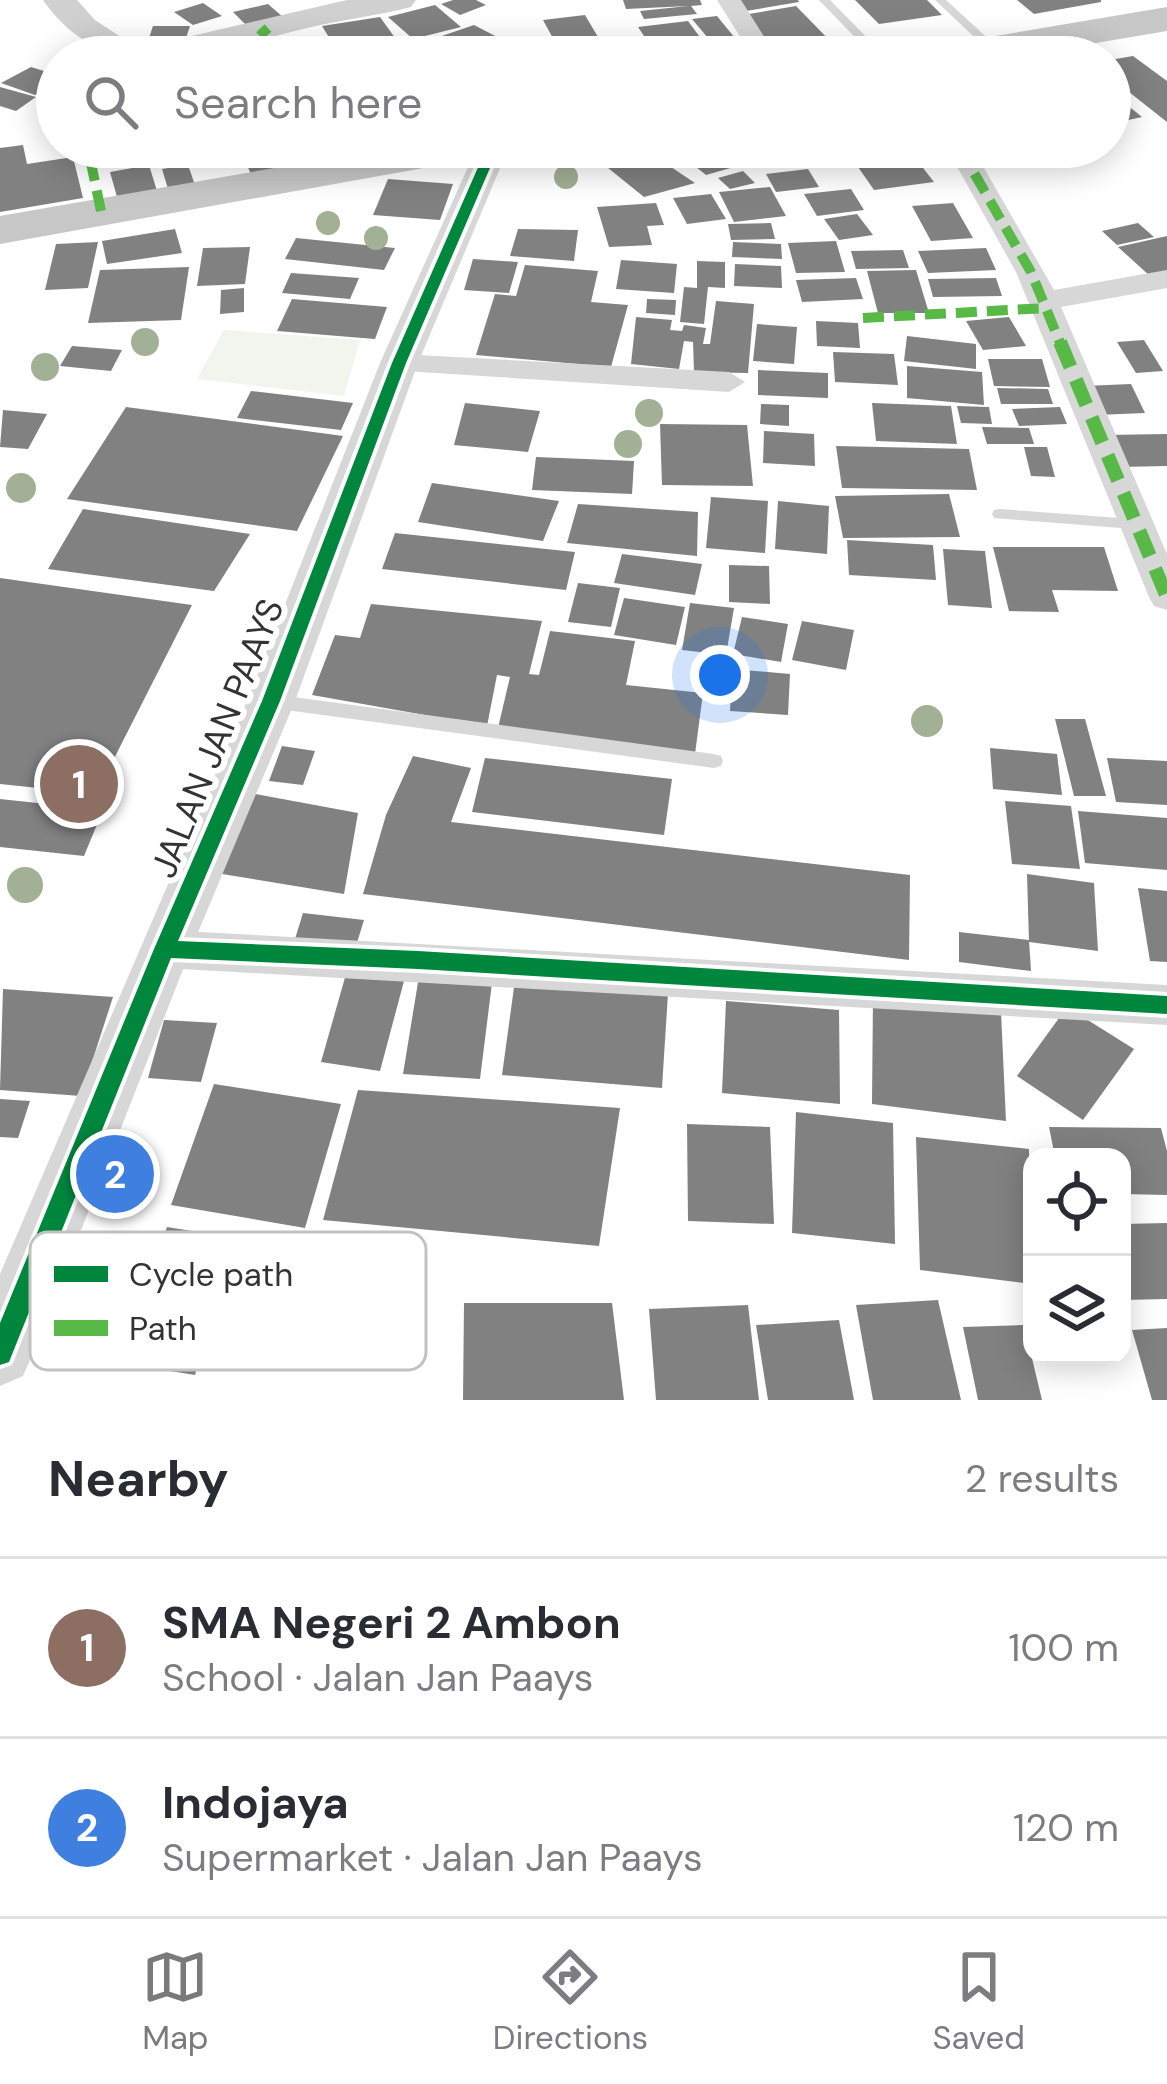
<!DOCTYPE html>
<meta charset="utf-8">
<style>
:root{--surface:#fff;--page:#f7f7f7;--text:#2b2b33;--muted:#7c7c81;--line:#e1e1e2;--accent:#7a7a7a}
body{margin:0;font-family:"DM Sans",sans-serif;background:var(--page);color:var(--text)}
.controls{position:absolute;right:36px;bottom:36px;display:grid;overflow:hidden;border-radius:24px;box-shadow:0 6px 30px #0003}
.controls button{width:108px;height:108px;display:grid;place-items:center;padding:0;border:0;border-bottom:3px solid var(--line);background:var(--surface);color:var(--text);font:60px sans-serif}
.you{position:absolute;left:720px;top:675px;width:42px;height:42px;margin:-30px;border:9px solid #fff;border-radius:50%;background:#1a73e8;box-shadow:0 0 0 18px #1a73e833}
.badge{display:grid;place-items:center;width:78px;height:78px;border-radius:50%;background:var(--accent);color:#fff;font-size:39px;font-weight:700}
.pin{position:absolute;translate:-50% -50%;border:6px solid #fff;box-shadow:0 3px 12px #0006}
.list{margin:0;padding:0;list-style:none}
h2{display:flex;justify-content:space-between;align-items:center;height:156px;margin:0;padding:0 48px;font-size:51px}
h2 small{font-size:39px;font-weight:400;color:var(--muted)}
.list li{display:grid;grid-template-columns:78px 1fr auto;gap:36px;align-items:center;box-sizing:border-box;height:180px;padding:0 48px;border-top:3px solid var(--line)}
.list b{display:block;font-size:45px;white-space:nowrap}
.list p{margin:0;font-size:39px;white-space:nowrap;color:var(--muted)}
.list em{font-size:39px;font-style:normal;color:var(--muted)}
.icon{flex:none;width:66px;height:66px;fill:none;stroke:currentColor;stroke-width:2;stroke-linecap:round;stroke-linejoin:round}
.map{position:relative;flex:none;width:1167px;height:1400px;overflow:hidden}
.search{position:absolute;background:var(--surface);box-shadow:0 6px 30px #0003;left:36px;right:36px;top:36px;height:132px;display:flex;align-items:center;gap:30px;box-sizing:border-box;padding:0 42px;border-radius:66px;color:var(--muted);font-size:45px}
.sheet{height:516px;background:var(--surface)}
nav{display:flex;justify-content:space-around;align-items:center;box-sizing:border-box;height:168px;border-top:3px solid var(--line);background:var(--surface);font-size:33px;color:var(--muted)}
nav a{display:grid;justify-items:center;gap:6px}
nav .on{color:var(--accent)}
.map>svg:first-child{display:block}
.green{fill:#f1f5ed}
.building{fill:#818181}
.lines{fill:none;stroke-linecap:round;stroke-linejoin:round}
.service{fill:#d7d7d7;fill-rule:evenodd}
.minor{fill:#d7d7d7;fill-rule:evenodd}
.tertiary{fill:#d7d7d7;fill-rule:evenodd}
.secondary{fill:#d0d0d0;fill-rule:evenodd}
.trunk{fill:#c7c7c7;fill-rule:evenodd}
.quiet-far1{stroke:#58b947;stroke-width:10;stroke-dasharray:21 10;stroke-linecap:butt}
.quiet{stroke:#58b947;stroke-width:14;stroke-dasharray:27 14;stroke-linecap:butt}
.cycleway-casing{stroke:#fff;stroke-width:8}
.cycleway{fill:#00873e;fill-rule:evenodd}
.tree{fill:#a2b095}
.labels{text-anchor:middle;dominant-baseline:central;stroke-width:12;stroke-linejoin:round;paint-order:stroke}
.street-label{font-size:36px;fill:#333;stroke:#fff}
.key{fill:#fff;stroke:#c2c2c2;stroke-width:3}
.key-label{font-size:33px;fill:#333}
</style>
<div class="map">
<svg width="1167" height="1400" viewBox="0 0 1167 1400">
<rect width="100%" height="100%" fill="#fff"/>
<!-- green -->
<polygon class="green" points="224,330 360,340 344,396 197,379"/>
<!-- building -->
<g class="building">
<polygon points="453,0 476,0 486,5 460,15 441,4"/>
<polygon points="623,0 700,0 702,5 691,6 697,14 644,19 640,11 688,6 626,9"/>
<polygon points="735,0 798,0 799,2 746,11"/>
<polygon points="855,0 927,0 942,15 879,24"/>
<polygon points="1017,0 1101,0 1101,2 1034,14"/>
<polygon points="203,3 222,16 193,25 174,12"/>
<polygon points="268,4 283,17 247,26 233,12"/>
<polygon points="435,5 461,27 413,39 388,17"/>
<polygon points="796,6 838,49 776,57 737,16"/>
<polygon points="585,15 598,37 555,42 543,20"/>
<polygon points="717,16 739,43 747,54 724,57 692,19"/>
<polygon points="380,17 398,42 338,52 322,26"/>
<polygon points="688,21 705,44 654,51 638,27"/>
<polygon points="474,25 501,39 458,55 433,39"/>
<polygon points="153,26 190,26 185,41 148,41"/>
<polygon points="424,43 431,57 358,57 356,51"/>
<polygon points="1133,56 1167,81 1167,122 1110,77 1110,60"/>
<polygon points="31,67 57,75 57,82 35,95 1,83"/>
<polygon points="0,87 36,97 16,111 0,106"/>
<polygon points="1110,91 1142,117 1110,124"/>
<polygon points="23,145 27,164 73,157 83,198 0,212 0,148"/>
<polygon points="149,147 182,147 188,160 156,166"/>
<polygon points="238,147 294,147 305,168 253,178"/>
<polygon points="309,147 364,147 367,152 317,161"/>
<polygon points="627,147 641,147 695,183 644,197 592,155"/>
<polygon points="671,147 710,147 734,167 706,175"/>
<polygon points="766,147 812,147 824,160 783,168"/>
<polygon points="916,159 934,182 874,190 858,167"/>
<polygon points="149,165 157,191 117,197 110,172"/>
<polygon points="188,165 195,185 168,189 162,169"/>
<polygon points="808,169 819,187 776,192 766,174"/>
<polygon points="743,171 755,183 730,189 718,178"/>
<polygon points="388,179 453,184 440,220 373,215"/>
<polygon points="770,187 786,216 734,222 719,192"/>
<polygon points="851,189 864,210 817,216 804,194"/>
<polygon points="711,194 726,219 687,224 673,198"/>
<polygon points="656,203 664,225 647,226 652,245 609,247 597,207"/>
<polygon points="953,203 973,238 931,241 912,206"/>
<polygon points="857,214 873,235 839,240 824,219"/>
<polygon points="771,223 775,239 731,240 728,224"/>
<polygon points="1138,223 1154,237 1117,245 1102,231"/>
<polygon points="175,229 182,253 107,264 102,241"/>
<polygon points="518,229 578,230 574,261 510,256"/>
<polygon points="1167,236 1167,273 1150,276 1118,247"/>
<polygon points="296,238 395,248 384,270 285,259"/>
<polygon points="836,241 845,272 796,273 788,243"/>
<polygon points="98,242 88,288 45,290 56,244"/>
<polygon points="733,242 781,244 782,259 732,257"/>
<polygon points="250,247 245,284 197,286 203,248"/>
<polygon points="986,248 996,270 928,273 918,251"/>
<polygon points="903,250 909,268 856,269 851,251"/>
<polygon points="473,259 518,262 509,293 464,290"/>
<polygon points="621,260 677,264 674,293 616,289"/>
<polygon points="697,261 725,262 725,288 708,287 704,324 680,322 684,287 697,288"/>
<polygon points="735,264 781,266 782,288 734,286"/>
<polygon points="525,265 598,271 591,302 628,305 611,367 476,355 495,294 516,296"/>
<polygon points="189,267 181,320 88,323 100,270"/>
<polygon points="916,270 929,313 878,313 867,271"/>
<polygon points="291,273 359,278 350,299 282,293"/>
<polygon points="856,278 863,299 802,302 796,280"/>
<polygon points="996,278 1002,296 933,297 928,279"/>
<polygon points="244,288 244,312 220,314 221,290"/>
<polygon points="292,299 387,307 375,339 277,331"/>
<polygon points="647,299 676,300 675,315 646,313"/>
<polygon points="716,301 754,304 748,373 694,372 693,342 684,341 679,369 631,364 636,317 672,320 670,330 682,331 684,325 706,328 703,344 710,344"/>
<polygon points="1009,317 1026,346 983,350 966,321"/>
<polygon points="816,321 858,323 860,348 817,346"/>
<polygon points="757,324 797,327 794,364 753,361"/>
<polygon points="907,336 976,344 976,369 904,361"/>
<polygon points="1144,340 1163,371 1136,373 1117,342"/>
<polygon points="72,346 122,350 111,371 60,366"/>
<polygon points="833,352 894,354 898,385 835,382"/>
<polygon points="988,359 1042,359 1050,387 994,386"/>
<polygon points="907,366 982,372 984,405 907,398"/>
<polygon points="758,370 828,373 828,398 758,395"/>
<polygon points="1131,384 1145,413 1097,415 1084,386"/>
<polygon points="997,388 1048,389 1053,404 1001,404"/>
<polygon points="251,391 353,403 341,430 237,418"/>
<polygon points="465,403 540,411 528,452 454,445"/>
<polygon points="872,403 951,406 957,444 876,441"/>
<polygon points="761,404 789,405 789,426 760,424"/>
<polygon points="957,406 989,407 992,424 961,423"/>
<polygon points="126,407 343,436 297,531 67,499"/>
<polygon points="1060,407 1067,424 1019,426 1012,409"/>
<polygon points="3,410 47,414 28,449 0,447"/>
<polygon points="660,424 747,425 753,486 662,485"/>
<polygon points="982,427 1029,428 1034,444 987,444"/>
<polygon points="764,431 814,434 815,466 763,463"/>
<polygon points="1167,434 1167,466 1119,467 1105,435"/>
<polygon points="836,446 969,449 977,490 842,488"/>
<polygon points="1024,447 1047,447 1055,477 1031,476"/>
<polygon points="536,457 634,461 632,494 532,490"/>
<polygon points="432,483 559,501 543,541 418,522"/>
<polygon points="949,494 960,537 843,538 835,496"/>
<polygon points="711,497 768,501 765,553 706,548"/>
<polygon points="778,501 829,506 827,554 775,549"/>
<polygon points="578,504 698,512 697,556 567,543"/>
<polygon points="83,509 250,534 214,591 48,569"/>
<polygon points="395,533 575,552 566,590 382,569"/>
<polygon points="847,540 933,545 936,580 849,575"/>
<polygon points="993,547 1104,547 1118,591 1052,590 1059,612 1009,611"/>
<polygon points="943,549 985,551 992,608 948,605"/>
<polygon points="622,554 702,564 695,595 614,583"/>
<polygon points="729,565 769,566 770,604 729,602"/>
<polygon points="0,578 192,605 96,794 0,784"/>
<polygon points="578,583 620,588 611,627 568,622"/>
<polygon points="624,598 685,607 676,645 614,635"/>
<polygon points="690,603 734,608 726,655 682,650"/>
<polygon points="371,604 542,621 529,674 539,675 550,631 635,641 626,685 703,693 695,754 497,732 510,677 497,675 487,726 312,695 335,635 360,638"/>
<polygon points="742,617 788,624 781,662 733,654"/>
<polygon points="802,621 854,630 846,670 792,660"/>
<polygon points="732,669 790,674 788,715 730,711"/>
<polygon points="1055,719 1085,719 1106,796 1074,796"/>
<polygon points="282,746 315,751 303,785 269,781"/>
<polygon points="990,748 1057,754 1062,795 993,789"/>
<polygon points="413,756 471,768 451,822 910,875 909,960 363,894 386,815"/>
<polygon points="485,758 672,779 664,835 472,812"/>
<polygon points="1107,758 1167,761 1167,805 1116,802"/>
<polygon points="245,792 358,813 344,894 216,873"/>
<polygon points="0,799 103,810 84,856 0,847"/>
<polygon points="1005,801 1071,806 1080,869 1012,864"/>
<polygon points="1078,811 1167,818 1167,870 1085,863"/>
<polygon points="1027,874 1094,883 1098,951 1029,942"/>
<polygon points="1138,888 1167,891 1167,962 1150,961"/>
<polygon points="303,913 364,920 356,946 295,939"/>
<polygon points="959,932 1029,940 1031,971 959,962"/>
<polygon points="420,970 493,975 480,1079 403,1074"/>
<polygon points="346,974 404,981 380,1071 321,1062"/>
<polygon points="515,980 668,993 662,1088 502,1075"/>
<polygon points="3,989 113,997 81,1096 0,1090"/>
<polygon points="873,997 1001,1012 1006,1121 872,1104"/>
<polygon points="726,1001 839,1010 840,1104 722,1093"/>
<polygon points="1067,1007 1134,1049 1083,1120 1017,1076"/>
<polygon points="164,1020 217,1023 201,1082 148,1078"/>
<polygon points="214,1084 341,1104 305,1228 171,1205"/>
<polygon points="358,1090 620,1108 599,1246 323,1220"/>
<polygon points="0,1099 30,1101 18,1138 0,1137"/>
<polygon points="796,1112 893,1123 895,1244 792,1233"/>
<polygon points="687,1124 770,1127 774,1224 688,1221"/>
<polygon points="1049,1127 1161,1128 1167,1151 1167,1195 1122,1194 1122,1157 1055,1157"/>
<polygon points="916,1137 1029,1149 1032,1284 920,1270"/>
<polygon points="1167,1223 1167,1299 1122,1300 1122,1224"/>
<polygon points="167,1227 236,1238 195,1375 120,1363"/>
<polygon points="938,1300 961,1400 873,1400 856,1305"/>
<polygon points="464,1303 612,1303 624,1400 463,1400"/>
<polygon points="748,1305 759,1400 656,1400 649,1309"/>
<polygon points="839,1320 854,1400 768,1400 756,1325"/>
<polygon points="1024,1325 1042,1400 978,1400 963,1327"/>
<polygon points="1167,1328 1167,1400 1152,1400 1132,1330"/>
</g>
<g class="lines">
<!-- service -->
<g class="service">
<polygon points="819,0 830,0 886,57 874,57"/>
<polygon points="935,0 946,0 995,45 995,49 987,49"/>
<polygon points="1000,509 1133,519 1141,524 1133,529 994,518 992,514 994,510"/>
<polygon points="271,694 714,754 721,756 723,761 721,766 714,768 271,708 262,701"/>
</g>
<!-- minor -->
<g class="minor">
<polygon points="717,0 741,0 777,57 753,57"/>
<polygon points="946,147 972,147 1054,290 1167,270 1167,288 1061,307 1167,554 1167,610 1154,606 1149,597 1016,272"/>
<polygon points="399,354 729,372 745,382 729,392 388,370 383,363 388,356"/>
<polygon points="164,930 1167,985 1167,1025 164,968 148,962 142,949 148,936"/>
</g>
<!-- tertiary -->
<polygon class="tertiary" points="477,147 509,147 418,363 295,701 191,949 33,1353 23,1376 0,1386 0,1274 247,701 380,363"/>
<!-- secondary -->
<path class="secondary" d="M43 0H77L95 20 121 37 166 42 347 0H416L411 7C376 16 339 20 303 29 210 51 110 96 43 0Z"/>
<!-- trunk -->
<g class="trunk">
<polygon points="1167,7 1167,31 1013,57 923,57 929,49 943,45"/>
<polygon points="394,147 490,147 483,156 468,160 0,244 0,216"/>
</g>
<!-- quiet-far1 -->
<g class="quiet-far1">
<polyline points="237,57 268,28"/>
<polyline points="959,147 1031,272 1061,345"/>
<polyline points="101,211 91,163 111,147"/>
<polyline points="863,318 1046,308"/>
</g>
<!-- quiet -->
<polyline class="quiet" points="1060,342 1167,597"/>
<!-- cycleway casing -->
<g class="cycleway-casing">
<polygon id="cycleway" points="487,147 499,147 406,363 280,701 178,941 418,951 1167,996 1167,1014 418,969 171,958 9,1362 0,1365 0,1323 154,949 262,701 392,363"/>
</g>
<!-- cycleway -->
<use href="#cycleway" class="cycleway"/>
</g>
<!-- trees -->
<g class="tree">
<circle cx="566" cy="177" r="12"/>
<circle cx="328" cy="223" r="12"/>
<circle cx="376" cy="238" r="12"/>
<circle cx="145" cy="342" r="14"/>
<circle cx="45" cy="367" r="14"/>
<circle cx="649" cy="413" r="14"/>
<circle cx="628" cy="444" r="14"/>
<circle cx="21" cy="488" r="15"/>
<circle cx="927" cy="721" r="16"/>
<circle cx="25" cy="885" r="18"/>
</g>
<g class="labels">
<!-- street labels -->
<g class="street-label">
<text transform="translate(217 738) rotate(-68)">JALAN JAN PAAYS</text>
</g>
</g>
<!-- legend -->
<rect x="30" y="1232" width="396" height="138" rx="18" class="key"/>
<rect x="54" y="1266" width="54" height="16" fill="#00873e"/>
<rect x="54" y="1320" width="54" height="16" fill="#58b947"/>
<g class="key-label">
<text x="129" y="1286">Cycle path</text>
<text x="129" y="1340">Path</text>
</g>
</svg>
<div class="controls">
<button><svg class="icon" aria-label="locate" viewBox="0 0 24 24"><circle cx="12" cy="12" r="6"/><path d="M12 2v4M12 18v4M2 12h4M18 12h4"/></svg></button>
<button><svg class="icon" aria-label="layers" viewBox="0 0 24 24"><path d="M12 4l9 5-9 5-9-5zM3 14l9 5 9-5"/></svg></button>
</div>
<div class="you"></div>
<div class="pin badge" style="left:79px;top:784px;background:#8d6e63">1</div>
<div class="pin badge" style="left:115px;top:1174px;background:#3f7fe0">2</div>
<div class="search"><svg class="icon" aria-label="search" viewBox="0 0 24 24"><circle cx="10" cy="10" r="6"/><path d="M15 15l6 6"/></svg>Search here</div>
</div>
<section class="sheet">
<h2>Nearby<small>2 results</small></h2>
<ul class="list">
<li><span class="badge" style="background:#8d6e63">1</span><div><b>SMA Negeri 2 Ambon</b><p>School · Jalan Jan Paays</p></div><em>100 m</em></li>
<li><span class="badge" style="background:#3f7fe0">2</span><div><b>Indojaya</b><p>Supermarket · Jalan Jan Paays</p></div><em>120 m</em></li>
</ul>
</section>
<nav>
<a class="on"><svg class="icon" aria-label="map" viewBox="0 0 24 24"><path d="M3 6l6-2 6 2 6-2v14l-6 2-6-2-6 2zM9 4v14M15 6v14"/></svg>Map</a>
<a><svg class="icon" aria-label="directions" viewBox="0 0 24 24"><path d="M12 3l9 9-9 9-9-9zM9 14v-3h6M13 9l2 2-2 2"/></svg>Directions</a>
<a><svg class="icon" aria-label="saved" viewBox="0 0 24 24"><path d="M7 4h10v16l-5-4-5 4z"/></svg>Saved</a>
</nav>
